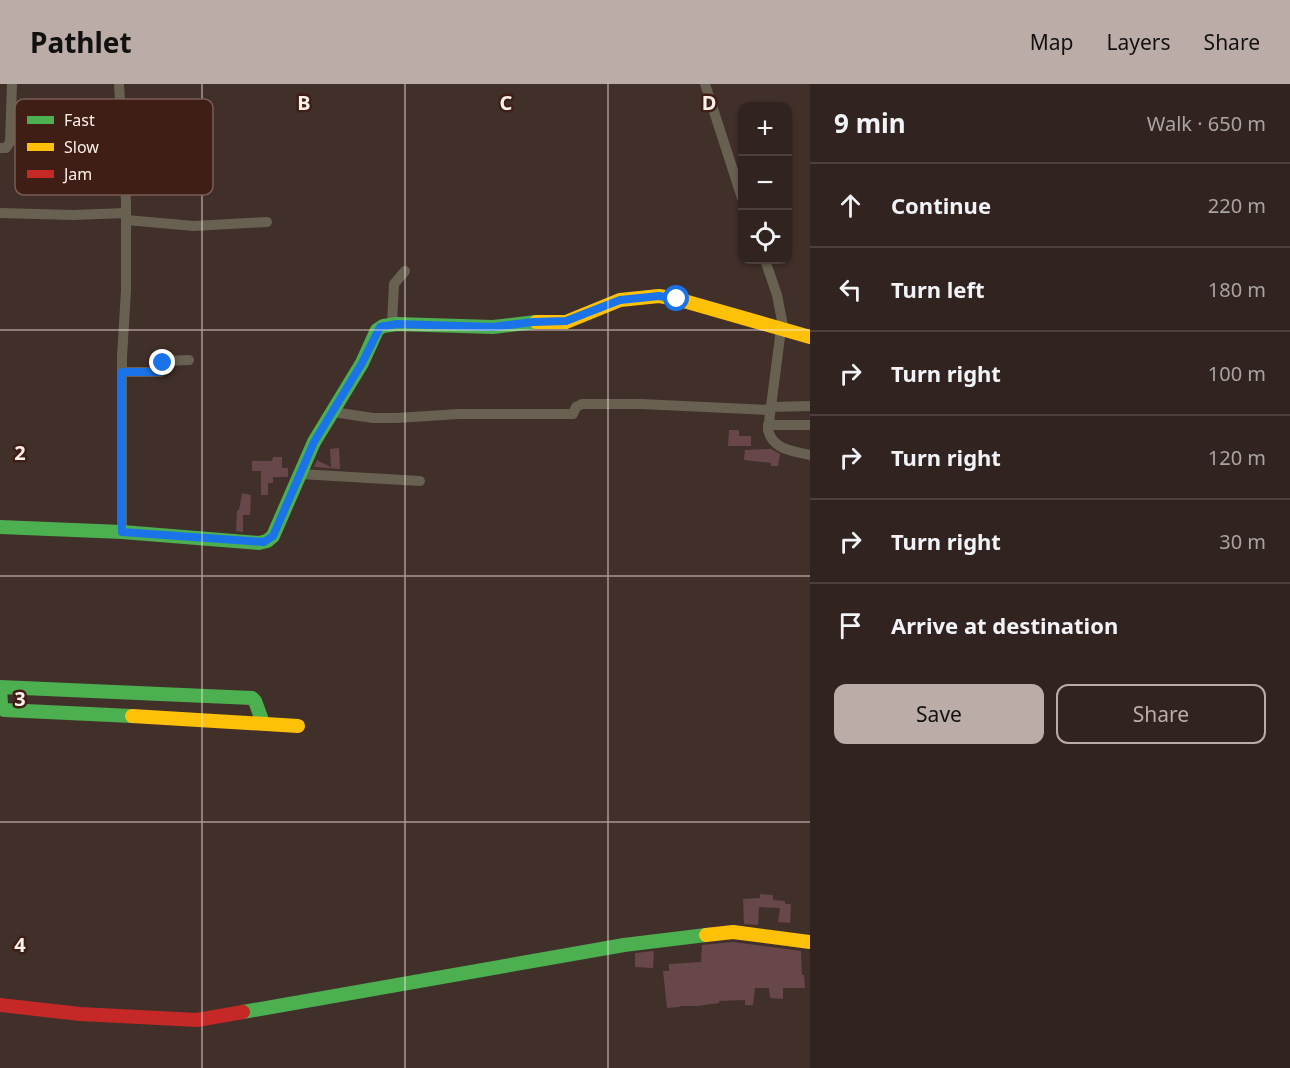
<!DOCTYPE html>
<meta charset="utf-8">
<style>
:root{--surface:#31231f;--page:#3d2f2c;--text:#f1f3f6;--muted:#a8a4a4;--line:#4c403d;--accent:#bbaca7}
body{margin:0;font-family:"Noto Sans",sans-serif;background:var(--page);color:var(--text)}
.controls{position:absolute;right:18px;top:18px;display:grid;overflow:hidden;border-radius:12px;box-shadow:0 2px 4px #0004}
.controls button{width:54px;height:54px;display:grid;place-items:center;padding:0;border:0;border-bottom:2px solid var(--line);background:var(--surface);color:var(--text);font:30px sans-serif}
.stop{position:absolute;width:18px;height:18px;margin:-14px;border:4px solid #1a73e8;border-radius:50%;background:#fff}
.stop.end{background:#1a73e8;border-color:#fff;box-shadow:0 2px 6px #0008}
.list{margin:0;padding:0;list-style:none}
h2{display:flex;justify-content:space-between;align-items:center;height:78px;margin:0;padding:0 24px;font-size:26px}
h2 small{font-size:20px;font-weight:400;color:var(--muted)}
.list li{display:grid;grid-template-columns:39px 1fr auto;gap:18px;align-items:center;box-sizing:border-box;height:84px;padding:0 24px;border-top:2px solid var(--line)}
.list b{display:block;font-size:22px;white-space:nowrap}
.list em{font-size:20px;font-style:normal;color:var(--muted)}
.actions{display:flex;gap:12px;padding:18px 24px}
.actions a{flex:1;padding:14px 0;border:2px solid var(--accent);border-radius:12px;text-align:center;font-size:21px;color:var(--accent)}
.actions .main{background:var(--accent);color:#111}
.icon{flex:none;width:33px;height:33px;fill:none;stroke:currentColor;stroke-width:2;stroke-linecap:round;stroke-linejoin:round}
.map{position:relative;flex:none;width:810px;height:984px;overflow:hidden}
header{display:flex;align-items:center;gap:36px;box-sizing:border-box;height:84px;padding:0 30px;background:var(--accent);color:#111}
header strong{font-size:28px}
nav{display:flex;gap:33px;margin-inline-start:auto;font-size:21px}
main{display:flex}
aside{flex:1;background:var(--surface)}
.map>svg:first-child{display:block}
.building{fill:#67474a}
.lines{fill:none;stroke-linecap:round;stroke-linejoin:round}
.street{stroke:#686152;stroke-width:10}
.fast{stroke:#4caf50;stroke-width:14}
.slow{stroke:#ffc107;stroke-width:14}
.jam{stroke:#c62828;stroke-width:14}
.route{stroke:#1a73e8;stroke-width:8}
.grid{fill:none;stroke:#fdefeb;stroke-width:1.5;stroke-opacity:0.55}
.key{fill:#3f1f15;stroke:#785d55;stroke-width:1.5}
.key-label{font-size:16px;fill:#fdefeb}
.grid-label{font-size:20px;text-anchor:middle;font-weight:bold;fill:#fdefeb;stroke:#3f1f15;stroke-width:5;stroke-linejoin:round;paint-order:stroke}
</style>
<header>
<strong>Pathlet</strong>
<nav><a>Map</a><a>Layers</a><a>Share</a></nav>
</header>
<main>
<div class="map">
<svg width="810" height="984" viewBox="0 0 810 984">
<rect width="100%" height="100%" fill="#412f29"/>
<!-- building -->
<g class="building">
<polygon points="729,346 739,346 739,352 751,352 751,362 728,362"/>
<polygon points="339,364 340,385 314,383 317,376 331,383 330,365"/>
<polygon points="771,365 780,370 778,382 771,382 771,379 744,376 745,366"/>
<polygon points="273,373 282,373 282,384 288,384 288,393 273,393 273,399 268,399 268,411 261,411 261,387 252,387 252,377 272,377"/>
<polygon points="242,409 251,411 250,431 243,431 243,448 236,447 237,426 239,426"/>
<polygon points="760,810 773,811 773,816 785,817 785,820 791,820 790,839 778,838 780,824 759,823 758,841 744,840 743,815 760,814"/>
<polygon points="733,858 801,867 802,891 804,891 805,904 783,904 783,915 770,914 769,904 755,904 753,921 745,921 745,916 719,917 719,919 698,922 680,922 680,923 667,924 663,887 669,887 669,880 701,878 702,861"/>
<polygon points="654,867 653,884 635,883 635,869"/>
</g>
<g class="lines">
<!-- street -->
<g class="street">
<polyline points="119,0 126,117 126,206 122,273 122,448"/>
<polyline points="705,0 742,114"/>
<polyline points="0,64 6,64 10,58 12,0"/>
<polyline points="0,129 73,131 126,129"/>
<polyline points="126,136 194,142 267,138"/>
<polyline points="765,176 777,211 784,247"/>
<polyline points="392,240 394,200 405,187"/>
<path d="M781 245 768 346C773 366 793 367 810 371"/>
<polyline points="122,288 160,288 165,277 189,276"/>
<polyline points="770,323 810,322"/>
<polyline points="333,328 373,334 397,334 458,330 573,330 576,323 582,320 641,320 770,326"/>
<polyline points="768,341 810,341"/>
<polyline points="300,390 420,397"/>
</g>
<!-- fast -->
<g class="fast">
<polyline points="0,443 122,448 259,459 267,457 273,452 314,358 362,279 377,246 383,242 397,240 493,243 536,238"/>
<polyline points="132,632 4,626 1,621 0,603 252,614 255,617 263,639"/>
<polyline points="243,928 624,861 706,851"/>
</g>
<!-- slow -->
<g class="slow">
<polyline points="536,238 566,238 620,216 659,212 677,215 810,253"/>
<polyline points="132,632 298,642"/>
<polyline points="706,851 733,848 810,858"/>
</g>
<!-- jam -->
<polyline class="jam" points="0,921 80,930 197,936 243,928"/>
</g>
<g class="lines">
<!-- route -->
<polyline class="route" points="163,279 160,288 122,288 122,448 264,458 273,452 314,358 362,279 380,243 397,240 493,243 533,238 566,237 620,216 659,212 677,215"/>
</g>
<!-- grid -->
<path class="grid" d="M202 0V984M405 0V984M608 0V984M0 246H810M0 492H810M0 738H810"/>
<!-- legend -->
<rect x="15" y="15" width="198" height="96" rx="9" class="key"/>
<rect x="27" y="32" width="27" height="8" fill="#4caf50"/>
<rect x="27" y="59" width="27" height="8" fill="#ffc107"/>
<rect x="27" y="86" width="27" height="8" fill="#c62828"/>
<g class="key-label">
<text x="64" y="42">Fast</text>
<text x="64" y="69">Slow</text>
<text x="64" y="96">Jam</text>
</g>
<g class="grid-label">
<text x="304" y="26">B</text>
<text x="506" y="26">C</text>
<text x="709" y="26">D</text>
<text x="20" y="376">2</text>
<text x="20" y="622">3</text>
<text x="20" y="868">4</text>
</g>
</svg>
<div class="controls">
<button>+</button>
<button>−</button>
<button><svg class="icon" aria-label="locate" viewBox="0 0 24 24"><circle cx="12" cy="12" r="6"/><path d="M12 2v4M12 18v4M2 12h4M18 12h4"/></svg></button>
</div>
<div class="stop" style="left:677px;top:215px"></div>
<div class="stop end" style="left:163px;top:279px"></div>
</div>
<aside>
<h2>9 min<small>Walk · 650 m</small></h2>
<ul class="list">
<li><svg class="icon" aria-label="ahead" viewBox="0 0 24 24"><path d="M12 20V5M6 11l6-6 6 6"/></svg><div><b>Continue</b></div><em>220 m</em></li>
<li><svg class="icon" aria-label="left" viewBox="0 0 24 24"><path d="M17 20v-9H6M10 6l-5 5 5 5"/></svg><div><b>Turn left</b></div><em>180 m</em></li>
<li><svg class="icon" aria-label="right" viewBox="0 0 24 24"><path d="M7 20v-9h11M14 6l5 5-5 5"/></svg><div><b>Turn right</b></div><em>100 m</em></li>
<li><svg class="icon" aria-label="right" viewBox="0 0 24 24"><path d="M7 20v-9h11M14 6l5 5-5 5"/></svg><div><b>Turn right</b></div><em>120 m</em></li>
<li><svg class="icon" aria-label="right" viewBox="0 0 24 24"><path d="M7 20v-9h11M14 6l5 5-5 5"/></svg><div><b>Turn right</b></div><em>30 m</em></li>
<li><svg class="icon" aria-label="arrive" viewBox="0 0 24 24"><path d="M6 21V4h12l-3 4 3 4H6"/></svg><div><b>Arrive at destination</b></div></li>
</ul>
<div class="actions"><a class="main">Save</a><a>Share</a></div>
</aside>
</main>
